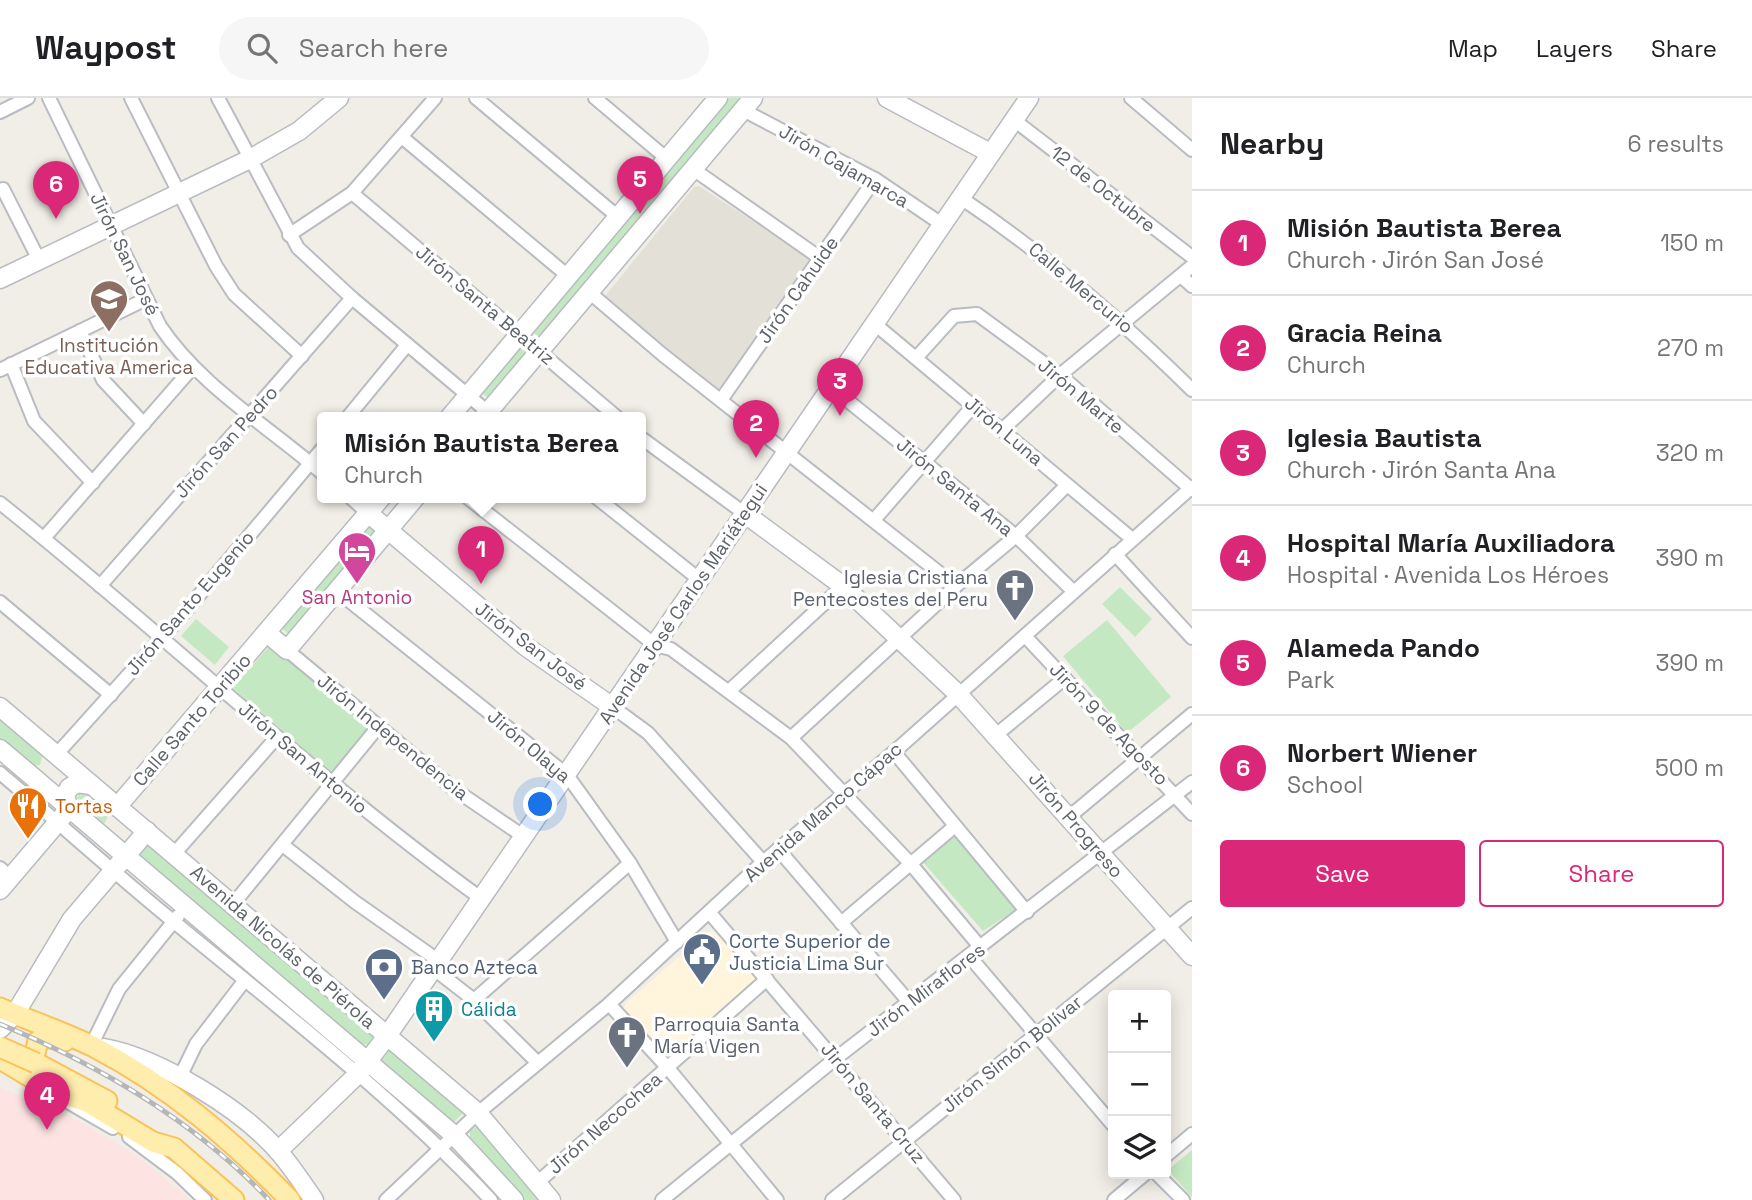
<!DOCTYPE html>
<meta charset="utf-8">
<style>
:root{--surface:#fff;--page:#f6f6f6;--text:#202124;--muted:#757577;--line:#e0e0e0;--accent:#db2777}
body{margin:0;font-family:"Space Grotesk",sans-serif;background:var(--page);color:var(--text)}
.controls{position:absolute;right:21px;bottom:21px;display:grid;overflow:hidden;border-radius:7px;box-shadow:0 4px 18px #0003}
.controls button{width:63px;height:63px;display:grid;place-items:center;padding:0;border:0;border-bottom:2px solid var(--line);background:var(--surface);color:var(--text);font:35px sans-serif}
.you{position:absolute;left:541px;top:707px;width:24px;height:24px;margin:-18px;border:5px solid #fff;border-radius:50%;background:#1a73e8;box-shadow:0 0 0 10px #1a73e833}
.badge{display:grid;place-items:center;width:46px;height:46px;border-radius:50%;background:var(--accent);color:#fff;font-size:23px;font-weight:700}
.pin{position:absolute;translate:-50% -58px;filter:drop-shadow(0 2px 4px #0008)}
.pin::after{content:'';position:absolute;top:37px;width:24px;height:21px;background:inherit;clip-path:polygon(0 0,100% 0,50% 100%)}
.popup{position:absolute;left:317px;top:314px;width:329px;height:91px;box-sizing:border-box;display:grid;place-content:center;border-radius:7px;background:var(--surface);filter:drop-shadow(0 2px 5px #0005);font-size:23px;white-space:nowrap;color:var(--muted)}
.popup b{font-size:26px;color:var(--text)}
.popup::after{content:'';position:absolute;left:50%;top:100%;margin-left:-14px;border:14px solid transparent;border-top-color:var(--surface)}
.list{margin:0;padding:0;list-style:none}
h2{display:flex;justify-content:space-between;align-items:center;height:91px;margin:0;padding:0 28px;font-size:30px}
h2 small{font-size:23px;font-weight:400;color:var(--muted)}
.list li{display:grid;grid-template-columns:46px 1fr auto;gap:21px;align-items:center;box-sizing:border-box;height:105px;padding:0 28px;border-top:2px solid var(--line)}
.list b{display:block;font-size:26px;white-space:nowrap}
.list p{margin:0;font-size:23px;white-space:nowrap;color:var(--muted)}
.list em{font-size:23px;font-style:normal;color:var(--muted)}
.actions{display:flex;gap:14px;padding:21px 28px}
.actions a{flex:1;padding:16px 0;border:2px solid var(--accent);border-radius:7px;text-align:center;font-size:24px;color:var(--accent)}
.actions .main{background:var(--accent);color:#fff}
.icon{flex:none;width:38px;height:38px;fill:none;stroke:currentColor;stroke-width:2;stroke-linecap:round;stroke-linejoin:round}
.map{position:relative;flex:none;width:1192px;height:1102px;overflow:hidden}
header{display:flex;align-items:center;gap:42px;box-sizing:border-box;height:98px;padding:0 35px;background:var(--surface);border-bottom:2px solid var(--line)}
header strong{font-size:33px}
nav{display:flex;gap:38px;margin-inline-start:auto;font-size:24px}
.search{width:490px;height:63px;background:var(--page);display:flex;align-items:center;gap:18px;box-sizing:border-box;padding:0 24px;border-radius:38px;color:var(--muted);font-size:26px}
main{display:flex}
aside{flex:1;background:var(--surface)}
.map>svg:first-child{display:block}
.commercial{fill:#fff5dd}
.education{fill:#e3e0d7}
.medical{fill:#fde4e3}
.green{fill:#c4e9c2}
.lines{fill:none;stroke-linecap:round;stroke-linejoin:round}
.street-casing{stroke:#b9bcc1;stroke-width:16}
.secondary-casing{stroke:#b8bcc1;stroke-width:21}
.primary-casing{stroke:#fac257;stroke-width:23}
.street{stroke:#fff;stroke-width:12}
.secondary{stroke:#fff;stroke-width:18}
.primary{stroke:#ffedad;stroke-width:19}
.rail-casing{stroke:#b5b6b7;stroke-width:5}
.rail{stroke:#fff;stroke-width:2.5;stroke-dasharray:8;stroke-linecap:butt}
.primary-bridge-casing{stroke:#fac257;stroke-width:23;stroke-linecap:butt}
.primary-bridge{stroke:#ffedad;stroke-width:19}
.labels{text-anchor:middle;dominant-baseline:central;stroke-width:7;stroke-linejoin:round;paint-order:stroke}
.street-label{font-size:19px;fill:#5e6368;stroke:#fff}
.education-label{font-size:19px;fill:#785e54;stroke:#fff}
.worship-label{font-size:19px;fill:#5b616d;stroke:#fff;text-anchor:end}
.hotel-label{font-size:19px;fill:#b23c85;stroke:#fff}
.food-label{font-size:19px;fill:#c56008;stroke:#fff;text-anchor:start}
.service-label{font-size:19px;fill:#4e5e75;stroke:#fff;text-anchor:start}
.culture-label{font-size:19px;fill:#0d838f;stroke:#fff;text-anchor:start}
</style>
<header>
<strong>Waypost</strong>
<div class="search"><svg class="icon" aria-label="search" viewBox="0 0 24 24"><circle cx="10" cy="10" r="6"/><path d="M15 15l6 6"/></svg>Search here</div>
<nav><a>Map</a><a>Layers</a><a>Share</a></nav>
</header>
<main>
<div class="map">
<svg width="1192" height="1102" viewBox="0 0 1192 1102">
<rect width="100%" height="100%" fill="#f1eee7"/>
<!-- commercial -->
<polygon class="commercial" points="715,833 759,881 671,961 624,910 626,905 707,834"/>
<!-- education -->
<polygon class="education" points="699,88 810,160 721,292 717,293 605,198 694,89"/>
<!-- medical -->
<polygon class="medical" points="0,990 70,1018 118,1046 149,1067 190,1102 0,1102"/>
<!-- green -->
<g class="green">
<polygon points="729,0 749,0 542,242 532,233"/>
<polygon points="522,244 533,253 491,302 480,294"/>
<polygon points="369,423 380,432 291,538 281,530"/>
<polygon points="1120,489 1152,521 1135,539 1102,506"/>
<polygon points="196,521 229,549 215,567 181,538"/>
<polygon points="1107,522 1171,599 1127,635 1063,558"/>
<polygon points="271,546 369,631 331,674 233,590"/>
<polygon points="0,617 43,655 40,667 30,668 0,644"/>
<polygon points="87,694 110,713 105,725 101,726 75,704 79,696"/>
<polygon points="954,737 1017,811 983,833 922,763"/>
<polygon points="147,746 151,746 375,936 368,947 355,945 138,757"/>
<polygon points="392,952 464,1014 453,1025 380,964 384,954"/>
<polygon points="478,1028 544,1102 525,1102 470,1042 470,1033"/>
<polygon points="1192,1052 1192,1099 1168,1072"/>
</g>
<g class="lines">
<!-- street casing -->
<g class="street-casing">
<g id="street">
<path d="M49 0 160 228C200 288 268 328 322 375"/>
<polyline points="131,0 216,168 234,196 302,258"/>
<polyline points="218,0 298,150 352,200 495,320"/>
<polyline points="476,0 617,118"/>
<polyline points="595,0 666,60"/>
<polyline points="1131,0 1192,52"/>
<polyline points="743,12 875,81 943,127"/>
<polyline points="0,14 28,0"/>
<polyline points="1014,22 1192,159"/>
<polyline points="403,40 568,178"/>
<polyline points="693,71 820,160"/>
<polyline points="0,92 3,91 39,162"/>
<polyline points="352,95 618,320"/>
<path d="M961 100C1045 156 1120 221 1192 292"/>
<polyline points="289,137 352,95 435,0"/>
<polyline points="1181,178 1192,188"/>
<polyline points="589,194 663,257 956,488"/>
<polyline points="876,227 1131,440"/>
<polyline points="80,233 103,282 144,326"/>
<polyline points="916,260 954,218 977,216 1060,277 1192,392"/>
<polyline points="11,266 34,323 93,385"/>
<polyline points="0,272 146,201"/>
<polyline points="832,290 1016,438 1073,493"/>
<polyline points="721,302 875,81"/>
<polyline points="347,320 407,247"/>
<polyline points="1002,332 1060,277 1192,168"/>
<polyline points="640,339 744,415"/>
<polyline points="351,400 368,415"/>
<polyline points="468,400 655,547 671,551 791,640 910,765 981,850"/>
<polyline points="597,400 700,482"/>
<path d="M0 405C163 535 313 679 482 801"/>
<polyline points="874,422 973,308"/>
<polyline points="44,440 193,269"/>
<polyline points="1115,456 1192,540"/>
<polyline points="100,488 352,200"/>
<polyline points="337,493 567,677 630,765 677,844"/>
<polyline points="0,504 111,597"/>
<polyline points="1025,538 1192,716"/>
<polyline points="287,552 454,691 523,738"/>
<polyline points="729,593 843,488"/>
<polyline points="614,610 648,635 763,764"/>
<polyline points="996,637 1065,580"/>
<polyline points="791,640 956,488 1016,438 1067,387"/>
<polyline points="894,654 1027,814"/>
<polyline points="56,657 184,515 322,351"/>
<path d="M0 675C58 724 114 775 173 823 282 913 394 999 491 1102"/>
<polyline points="1069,719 1192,616"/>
<polyline points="284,748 355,804 439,863"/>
<polyline points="778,751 909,904"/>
<polyline points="174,756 277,639"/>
<polyline points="0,770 11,780"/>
<polyline points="234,805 378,629"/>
<polyline points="709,814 954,1102"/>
<polyline points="841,825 955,728"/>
<polyline points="970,859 1113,1027"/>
<polyline points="434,871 474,902 538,965"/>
<polyline points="474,902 630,765"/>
<polyline points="609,906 668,970 777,1102"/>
<polyline points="91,948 119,891 178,818"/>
<polyline points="180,979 196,946 245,882"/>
<polyline points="68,1004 113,1030"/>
<polyline points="129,1039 177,1075 205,1102"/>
<polyline points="1166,1058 1192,1036"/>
<polyline points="1157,1076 1183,1102"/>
<polyline points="537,1085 767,881"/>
<polyline points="386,1102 478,1015 609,906 763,764 894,654 1192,389"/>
<polyline points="662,1102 835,961 1192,684"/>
<polyline points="832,1102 1192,810"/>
<polyline points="1114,1102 1145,1076"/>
</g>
</g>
<!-- secondary casing -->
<g class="secondary-casing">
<g id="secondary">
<polyline points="887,0 990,55"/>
<polyline points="0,181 250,61 299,33 339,0"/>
<polyline points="449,320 718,0"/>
<polyline points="483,320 753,0"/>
<polyline points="368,415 525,548 614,610"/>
<polyline points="744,415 843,488 958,596 1192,858"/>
<polyline points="267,535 287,552 415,400"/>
<polyline points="0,609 478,1015 551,1102"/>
<polyline points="0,651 454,1037 514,1102"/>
<polyline points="117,709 381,400"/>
<polyline points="0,792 69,711 65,698 69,690 77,685 91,687"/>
<polyline points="0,931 15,916 72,821 147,733"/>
<path d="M104 950C159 960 242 1011 279 1054 292 1069 303 1086 314 1102"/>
<polyline points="278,1053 358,976 387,938 1029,0"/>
</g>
</g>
<!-- primary casing -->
<g class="primary-casing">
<g id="primary">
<path d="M0 910C31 923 64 934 94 949 169 988 232 1042 290 1102"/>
<polyline points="0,961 54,993 87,1004 153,1044 174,1050 234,1102"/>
<polyline points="36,965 107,1003"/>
<polyline points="30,975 38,943 45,939 65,943"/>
</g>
</g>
<!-- street -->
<use href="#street" class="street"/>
<!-- secondary -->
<use href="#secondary" class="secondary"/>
<!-- primary -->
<use href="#primary" class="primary"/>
<!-- rail casing -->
<g class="rail-casing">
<path id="rail" d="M0 926C99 967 195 1023 269 1102"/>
</g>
<!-- rail -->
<use href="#rail" class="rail"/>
<!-- primary-bridge casing -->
<g class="primary-bridge-casing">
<polyline id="primary-bridge" points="0,949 36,965"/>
</g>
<!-- primary-bridge -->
<use href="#primary-bridge" class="primary-bridge"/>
</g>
<!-- icons -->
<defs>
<g id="school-pin" transform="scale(2.0125)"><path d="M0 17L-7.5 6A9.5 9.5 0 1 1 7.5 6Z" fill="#8d6e63" stroke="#fff"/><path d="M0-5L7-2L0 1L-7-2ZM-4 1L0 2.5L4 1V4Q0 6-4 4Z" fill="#fff"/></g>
<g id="hotel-pin" transform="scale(2.0125)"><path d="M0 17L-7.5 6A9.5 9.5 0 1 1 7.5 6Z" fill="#d1479c" stroke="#fff"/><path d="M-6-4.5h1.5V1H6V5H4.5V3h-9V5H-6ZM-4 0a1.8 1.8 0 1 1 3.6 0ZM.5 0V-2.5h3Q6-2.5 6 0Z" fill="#fff"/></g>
<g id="church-pin" transform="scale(2.0125)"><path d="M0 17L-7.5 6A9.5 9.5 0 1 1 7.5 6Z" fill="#6b7280" stroke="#fff"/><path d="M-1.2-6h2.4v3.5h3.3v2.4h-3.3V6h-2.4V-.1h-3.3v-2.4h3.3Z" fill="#fff"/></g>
<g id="restaurant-pin" transform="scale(2.0125)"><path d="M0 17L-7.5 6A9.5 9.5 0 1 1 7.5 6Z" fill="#e8710a" stroke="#fff"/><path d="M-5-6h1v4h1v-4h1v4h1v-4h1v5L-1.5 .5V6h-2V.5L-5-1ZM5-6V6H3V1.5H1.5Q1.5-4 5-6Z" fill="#fff"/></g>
<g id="civic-pin" transform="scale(2.0125)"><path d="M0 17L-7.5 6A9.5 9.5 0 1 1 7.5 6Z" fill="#5c6f8a" stroke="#fff"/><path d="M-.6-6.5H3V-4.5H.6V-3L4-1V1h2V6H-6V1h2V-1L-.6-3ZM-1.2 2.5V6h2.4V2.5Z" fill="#fff"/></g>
<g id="bank-pin" transform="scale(2.0125)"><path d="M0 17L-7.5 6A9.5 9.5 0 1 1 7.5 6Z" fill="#5c6f8a" stroke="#fff"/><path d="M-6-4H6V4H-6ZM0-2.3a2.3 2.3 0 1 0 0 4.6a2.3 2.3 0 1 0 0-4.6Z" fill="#fff"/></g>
<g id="building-pin" transform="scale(2.0125)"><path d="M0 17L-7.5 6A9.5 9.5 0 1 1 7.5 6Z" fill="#0f9aa8" stroke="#fff"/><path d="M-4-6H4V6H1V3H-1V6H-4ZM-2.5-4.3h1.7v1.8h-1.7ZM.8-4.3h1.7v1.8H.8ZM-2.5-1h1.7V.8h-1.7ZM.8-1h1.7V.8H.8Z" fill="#fff"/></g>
</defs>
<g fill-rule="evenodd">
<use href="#school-pin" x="109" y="201"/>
<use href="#hotel-pin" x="357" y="453"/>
<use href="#church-pin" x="1015" y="490"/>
<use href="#restaurant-pin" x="28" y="708"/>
<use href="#civic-pin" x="702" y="854"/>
<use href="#bank-pin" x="384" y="869"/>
<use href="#building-pin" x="434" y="911"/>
<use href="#church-pin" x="627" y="937"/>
</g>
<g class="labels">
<!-- street labels -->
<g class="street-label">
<text transform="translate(844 68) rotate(30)">Jirón Cajamarca</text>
<text transform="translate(1103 91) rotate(38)">12 de Octubre</text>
<text transform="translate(125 156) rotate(64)">Jirón San José</text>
<text transform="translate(1081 190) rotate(40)">Calle Mercurio</text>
<text transform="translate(798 192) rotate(-55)">Jirón Cahuide</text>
<text transform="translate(485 207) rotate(40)">Jirón Santa Beatriz</text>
<text transform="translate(1081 298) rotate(40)">Jirón Marte</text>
<text transform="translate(1004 333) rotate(40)">Jirón Luna</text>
<text transform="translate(226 344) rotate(-48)">Jirón San Pedro</text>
<text transform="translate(955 389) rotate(39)">Jirón Santa Ana</text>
<text transform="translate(190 505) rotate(-49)">Jirón Santo Eugenio</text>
<text transform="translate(683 506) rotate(-56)">Avenida José Carlos Mariátegui</text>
<text transform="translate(531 548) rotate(37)">Jirón San José</text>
<text transform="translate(192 622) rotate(-49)">Calle Santo Toribio</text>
<text transform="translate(1109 626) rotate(46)">Jirón 9 de Agosto</text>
<text transform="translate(393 639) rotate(39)">Jirón Independencia</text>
<text transform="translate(529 648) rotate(40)">Jirón Olaya</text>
<text transform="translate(303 660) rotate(40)">Jirón San Antonio</text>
<text transform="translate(823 714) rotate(-41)">Avenida Manco Cápac</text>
<text transform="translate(1076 727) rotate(49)">Jirón Progreso</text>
<text transform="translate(283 849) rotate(41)">Avenida Nicolás de Piérola</text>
<text transform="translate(926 892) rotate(-37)">Jirón Miraflores</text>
<text transform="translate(1012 956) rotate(-39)">Jirón Simón Bolívar</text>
<text transform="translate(873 1005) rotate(50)">Jirón Santa Cruz</text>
<text transform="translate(605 1025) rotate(-41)">Jirón Necochea</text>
</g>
<!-- education labels -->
<g class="education-label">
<text x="109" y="247">Institución<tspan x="109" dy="22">Educativa America</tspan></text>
</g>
<!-- worship labels -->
<g class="worship-label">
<text x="988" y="479">Iglesia Cristiana<tspan x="988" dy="22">Pentecostes del Peru</tspan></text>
<text x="654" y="926" text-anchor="start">Parroquia Santa<tspan x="654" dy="22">María Vigen</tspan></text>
</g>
<!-- hotel labels -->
<g class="hotel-label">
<text x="357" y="499">San Antonio</text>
</g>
<!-- food labels -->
<g class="food-label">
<text x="55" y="708">Tortas</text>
</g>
<!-- service labels -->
<g class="service-label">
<text x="729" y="843">Corte Superior de<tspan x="729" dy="22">Justicia Lima Sur</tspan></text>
<text x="411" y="869">Banco Azteca</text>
</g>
<!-- culture labels -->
<g class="culture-label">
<text x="461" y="911">Cálida</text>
</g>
</g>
</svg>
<div class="controls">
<button>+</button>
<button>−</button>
<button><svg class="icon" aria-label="layers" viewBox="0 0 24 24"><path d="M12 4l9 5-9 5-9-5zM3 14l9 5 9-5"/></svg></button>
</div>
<div class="you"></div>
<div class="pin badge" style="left:481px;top:486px">1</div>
<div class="popup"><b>Misión Bautista Berea</b>Church</div>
<div class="pin badge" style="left:756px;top:360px">2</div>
<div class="pin badge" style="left:840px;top:318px">3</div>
<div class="pin badge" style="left:47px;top:1032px">4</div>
<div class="pin badge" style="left:640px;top:116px">5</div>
<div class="pin badge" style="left:56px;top:121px">6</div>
</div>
<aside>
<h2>Nearby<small>6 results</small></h2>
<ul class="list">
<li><span class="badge">1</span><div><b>Misión Bautista Berea</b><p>Church · Jirón San José</p></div><em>150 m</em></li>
<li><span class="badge">2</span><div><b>Gracia Reina</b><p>Church</p></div><em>270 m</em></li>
<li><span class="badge">3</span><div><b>Iglesia Bautista</b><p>Church · Jirón Santa Ana</p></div><em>320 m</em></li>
<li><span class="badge">4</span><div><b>Hospital María Auxiliadora</b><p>Hospital · Avenida Los Héroes</p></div><em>390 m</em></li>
<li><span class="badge">5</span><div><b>Alameda Pando</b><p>Park</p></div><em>390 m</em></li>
<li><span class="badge">6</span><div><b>Norbert Wiener</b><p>School</p></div><em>500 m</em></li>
</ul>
<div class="actions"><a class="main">Save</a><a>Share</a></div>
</aside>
</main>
